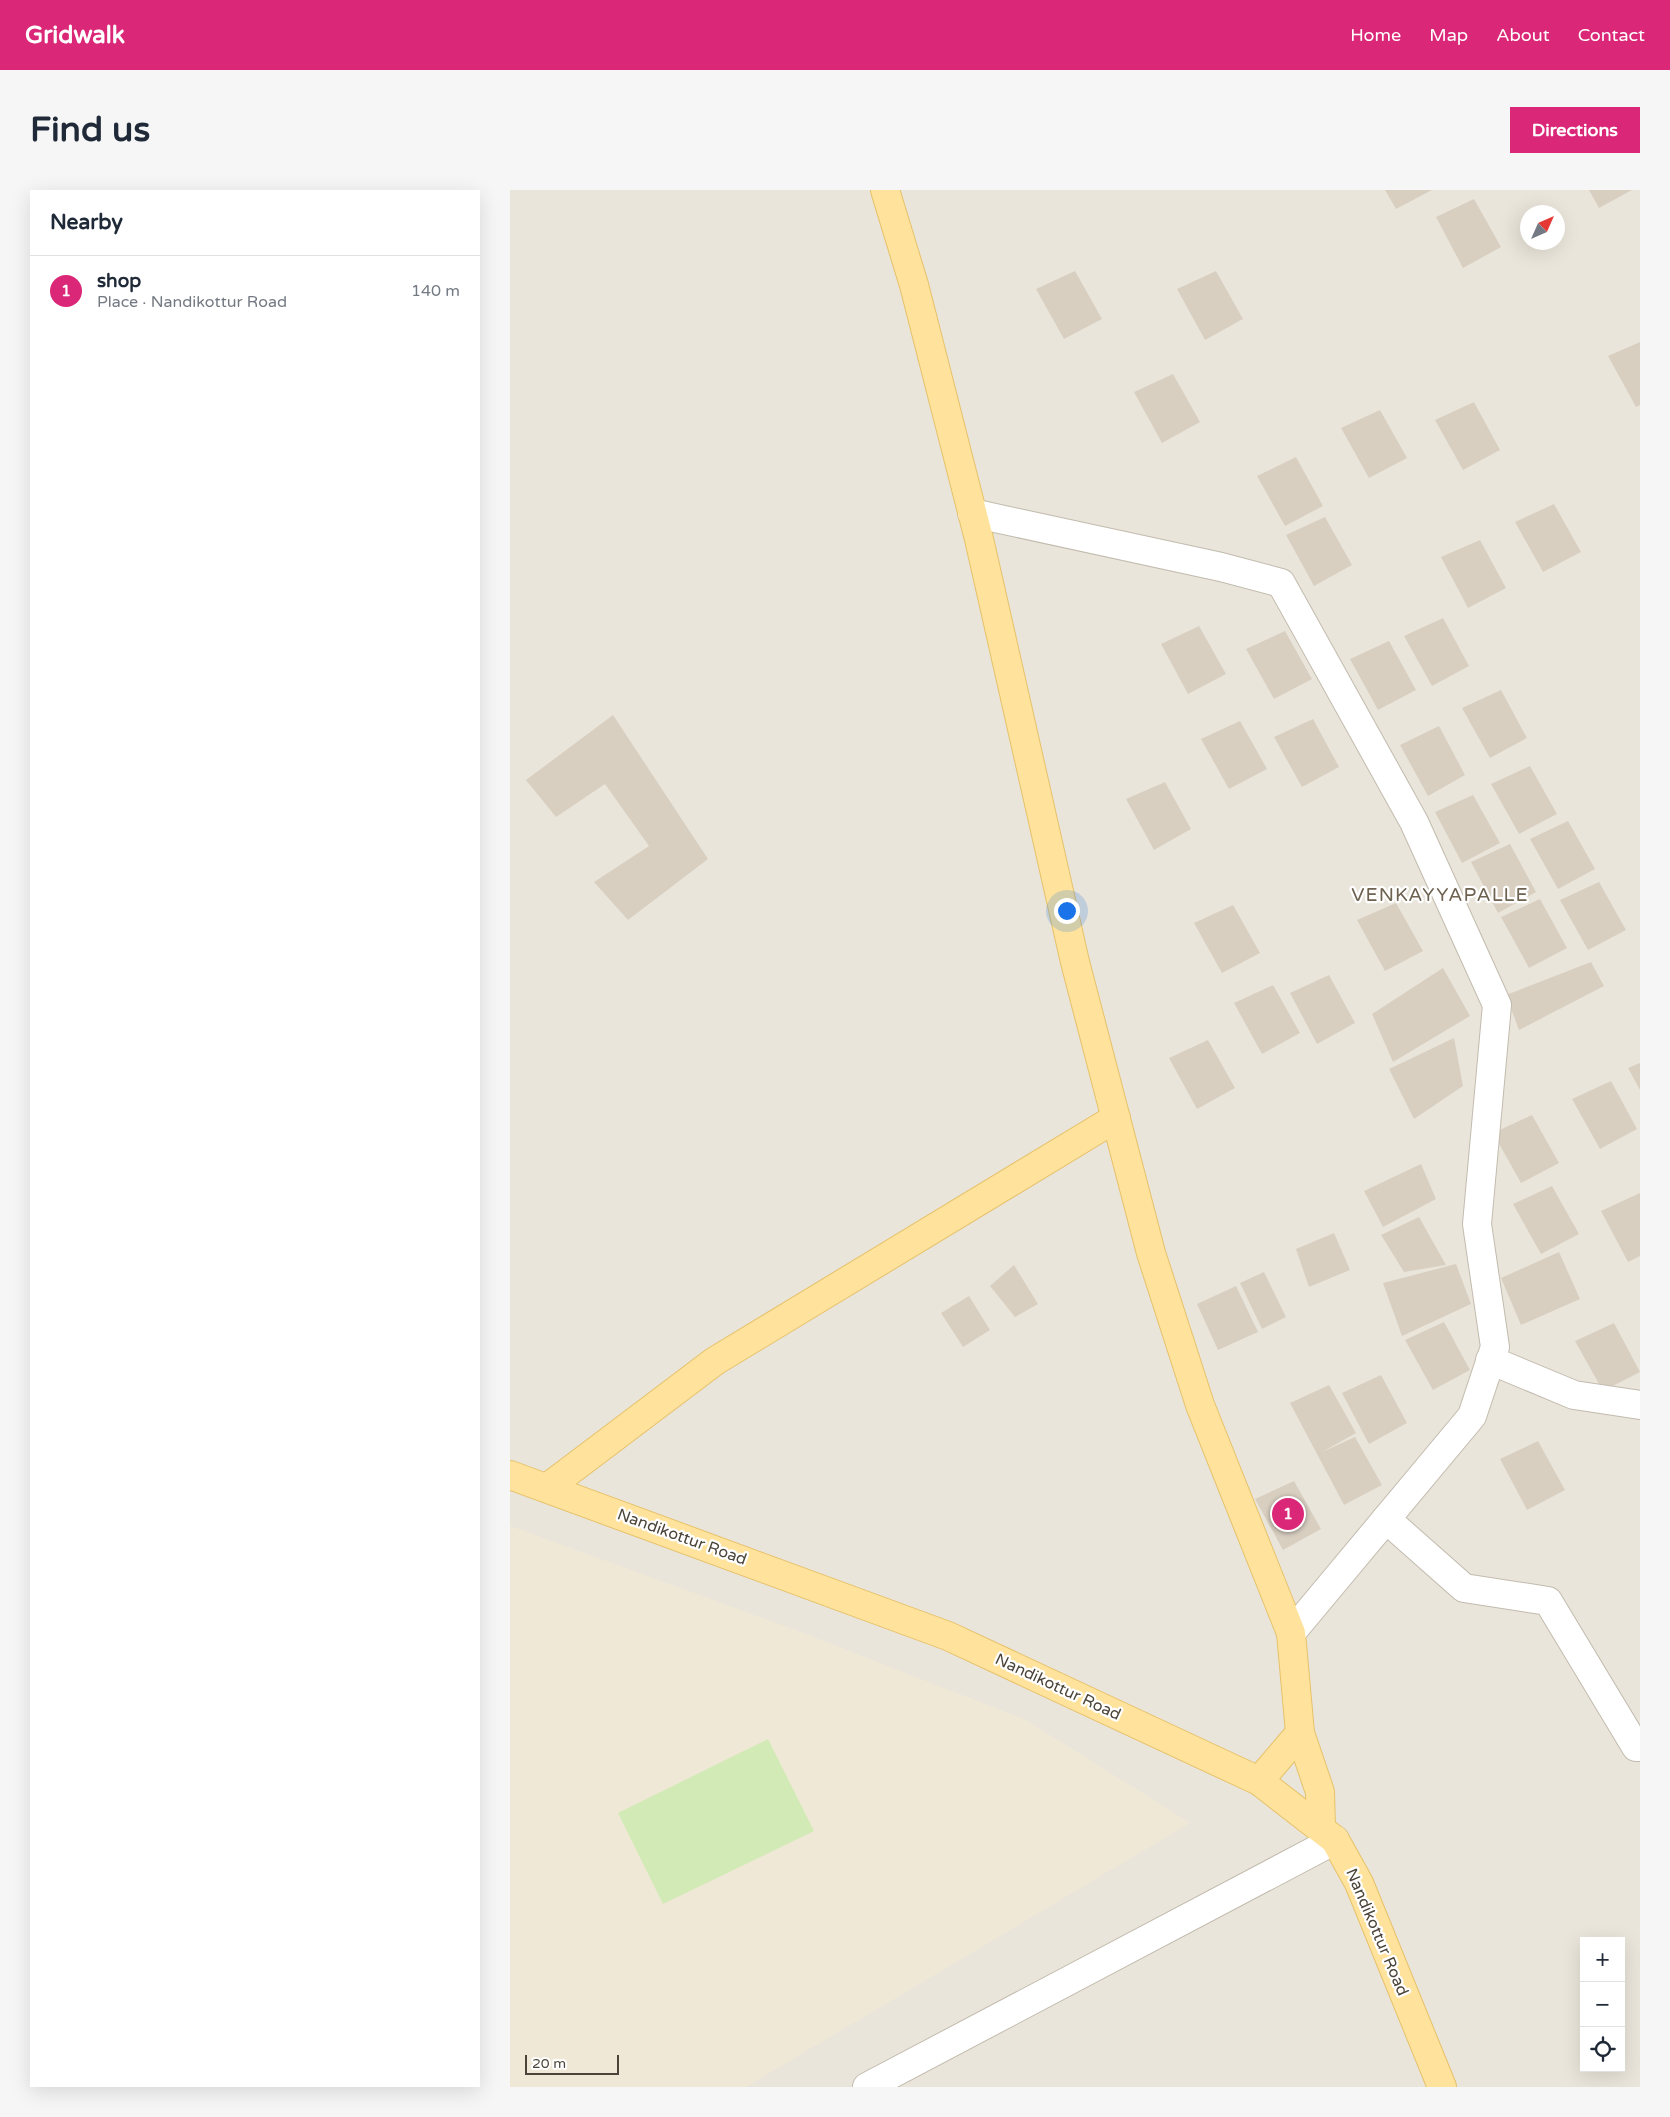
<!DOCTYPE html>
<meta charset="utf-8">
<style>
:root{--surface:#fff;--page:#f6f6f7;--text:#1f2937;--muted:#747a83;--line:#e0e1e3;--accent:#db2777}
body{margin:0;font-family:"Varela Round",sans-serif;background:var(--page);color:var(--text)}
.controls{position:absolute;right:15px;bottom:15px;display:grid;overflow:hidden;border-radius:0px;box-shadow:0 5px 20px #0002}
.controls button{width:45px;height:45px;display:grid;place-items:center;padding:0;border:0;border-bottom:1px solid var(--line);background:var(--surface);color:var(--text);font:25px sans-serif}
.compass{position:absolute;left:1010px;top:15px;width:45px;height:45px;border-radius:50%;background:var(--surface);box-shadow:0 5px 20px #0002;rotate:45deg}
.scale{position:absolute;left:15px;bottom:12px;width:94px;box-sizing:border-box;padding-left:5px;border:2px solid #4b4439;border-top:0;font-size:14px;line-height:18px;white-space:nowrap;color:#4b4439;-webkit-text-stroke:4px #fff;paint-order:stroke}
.you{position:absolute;left:556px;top:720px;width:18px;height:18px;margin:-12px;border:4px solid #fff;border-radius:50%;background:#1a73e8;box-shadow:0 0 0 8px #1a73e833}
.badge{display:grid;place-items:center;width:32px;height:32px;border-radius:50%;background:var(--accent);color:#fff;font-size:16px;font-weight:700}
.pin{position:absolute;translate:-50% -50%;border:2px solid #fff;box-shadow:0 1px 5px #0006}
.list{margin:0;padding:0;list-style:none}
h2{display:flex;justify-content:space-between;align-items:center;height:65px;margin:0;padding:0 20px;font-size:21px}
h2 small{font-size:16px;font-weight:400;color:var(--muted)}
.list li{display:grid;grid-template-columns:32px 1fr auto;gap:15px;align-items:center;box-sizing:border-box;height:70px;padding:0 20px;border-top:1px solid var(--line)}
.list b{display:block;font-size:19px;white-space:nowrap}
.list p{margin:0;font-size:16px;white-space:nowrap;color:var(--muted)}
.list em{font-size:16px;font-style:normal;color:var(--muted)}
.icon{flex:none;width:28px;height:28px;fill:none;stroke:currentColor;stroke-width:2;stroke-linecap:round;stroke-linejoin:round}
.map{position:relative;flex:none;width:1130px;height:1897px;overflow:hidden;border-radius:0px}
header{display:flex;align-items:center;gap:30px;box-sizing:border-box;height:70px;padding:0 25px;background:var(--accent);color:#fff}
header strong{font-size:24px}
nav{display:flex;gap:28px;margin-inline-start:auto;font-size:18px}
.intro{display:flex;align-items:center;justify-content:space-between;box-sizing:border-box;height:120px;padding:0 30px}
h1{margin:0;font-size:35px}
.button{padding:12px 22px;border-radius:0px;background:var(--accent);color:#fff;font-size:18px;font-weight:700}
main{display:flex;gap:30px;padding:0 30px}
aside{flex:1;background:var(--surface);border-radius:0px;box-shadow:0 5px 20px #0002}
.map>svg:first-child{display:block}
.residential{fill:#eae5da;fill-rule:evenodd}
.education{fill:#efe8d6}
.green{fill:#d2eab5}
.building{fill:#d8cfc1}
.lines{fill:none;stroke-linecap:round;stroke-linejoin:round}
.minor-casing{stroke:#c2bbae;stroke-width:30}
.major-casing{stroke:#e6c16a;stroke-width:30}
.minor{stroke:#fff;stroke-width:28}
.major{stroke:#ffe39c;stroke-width:28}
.labels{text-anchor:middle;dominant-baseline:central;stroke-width:4.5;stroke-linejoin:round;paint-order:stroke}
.street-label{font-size:16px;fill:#4b4439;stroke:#fff}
.quarter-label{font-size:19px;letter-spacing:1px;fill:#6e6250;stroke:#fff}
</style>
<header>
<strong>Gridwalk</strong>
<nav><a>Home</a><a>Map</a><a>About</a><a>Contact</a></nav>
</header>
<div class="intro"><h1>Find us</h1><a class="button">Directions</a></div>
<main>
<aside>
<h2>Nearby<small></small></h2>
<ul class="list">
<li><span class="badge">1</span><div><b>shop</b><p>Place · Nandikottur Road</p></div><em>140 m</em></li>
</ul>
</aside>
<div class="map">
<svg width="1130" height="1897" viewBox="0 0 1130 1897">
<rect width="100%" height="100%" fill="#f6f3ec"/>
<!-- residential -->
<path class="residential" d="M0 0H1130V1897H0ZM1018 22H1048V52H1018ZM1074 1751H1111V1878H1074Z"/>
<!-- education -->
<polygon class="education" points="0,1336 288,1441 516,1530 680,1633 236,1897 0,1897"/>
<!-- green -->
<polygon class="green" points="258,1549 304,1641 153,1714 108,1623"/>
<!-- building -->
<g class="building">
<polygon points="875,0 922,0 886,19"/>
<polygon points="1079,0 1122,0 1089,18"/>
<polygon points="964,9 991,57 953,78 926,27"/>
<polygon points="565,81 592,129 554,149 526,99"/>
<polygon points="706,81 733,129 695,150 667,99"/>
<polygon points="1130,152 1130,215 1126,217 1098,166"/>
<polygon points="663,184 690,232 652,253 624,202"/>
<polygon points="964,212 990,260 953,280 925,230"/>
<polygon points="870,220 897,268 859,288 831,238"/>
<polygon points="786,267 813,316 775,336 747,286"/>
<polygon points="1044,314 1071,362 1033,382 1005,332"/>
<polygon points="815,327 842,375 804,396 776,345"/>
<polygon points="970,350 996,398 958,418 931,367"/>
<polygon points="933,428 959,476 922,496 894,446"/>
<polygon points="689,436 716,484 678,504 651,454"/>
<polygon points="775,441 802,489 764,509 736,459"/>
<polygon points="879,451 906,500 868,520 840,469"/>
<polygon points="991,500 1017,548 980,568 952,518"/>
<polygon points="103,525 198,669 118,730 84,692 139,656 95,594 46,627 16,590"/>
<polygon points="803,529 829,577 792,597 764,547"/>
<polygon points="730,531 757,579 719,599 691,549"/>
<polygon points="929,536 955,585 918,606 890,555"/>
<polygon points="1020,576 1047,624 1009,644 981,594"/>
<polygon points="655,592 681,639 644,660 616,609"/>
<polygon points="963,605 990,653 952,673 925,622"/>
<polygon points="1058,631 1085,679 1048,699 1020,649"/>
<polygon points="1000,654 1026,702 988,723 961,672"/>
<polygon points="1089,692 1116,740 1078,760 1050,710"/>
<polygon points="1030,709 1057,758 1019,778 991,727"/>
<polygon points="886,713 913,761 875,781 847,730"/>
<polygon points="723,715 750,763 712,783 684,733"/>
<polygon points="1081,772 1094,796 1009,840 996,805"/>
<polygon points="933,778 960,826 883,872 862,824"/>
<polygon points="819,785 845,833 807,854 780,803"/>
<polygon points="763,795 790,843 752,864 724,813"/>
<polygon points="944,848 953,896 904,929 879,879"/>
<polygon points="698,850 725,898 687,919 659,868"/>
<polygon points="1130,873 1130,900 1118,878"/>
<polygon points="1101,891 1127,939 1090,959 1062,909"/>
<polygon points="1022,925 1049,973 1011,993 983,943"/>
<polygon points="911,974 926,1009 873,1037 854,1001"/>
<polygon points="1042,996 1069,1044 1031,1064 1003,1014"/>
<polygon points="1130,1003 1130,1066 1118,1072 1091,1021"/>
<polygon points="909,1027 936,1075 894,1082 871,1045"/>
<polygon points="824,1043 840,1080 799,1097 786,1059"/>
<polygon points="1049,1062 1070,1109 1011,1135 991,1088"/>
<polygon points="946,1074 961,1114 892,1146 873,1093"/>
<polygon points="504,1075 528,1114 505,1127 480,1096"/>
<polygon points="754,1082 776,1127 752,1139 730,1093"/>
<polygon points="726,1096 748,1142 708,1160 687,1114"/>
<polygon points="459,1106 480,1140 453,1157 431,1123"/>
<polygon points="934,1132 960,1180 923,1200 895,1150"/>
<polygon points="1104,1133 1130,1182 1093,1201 1065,1151"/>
<polygon points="871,1185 897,1233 859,1254 832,1203"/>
<polygon points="819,1195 846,1243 812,1262 845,1247 872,1295 834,1315 780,1213"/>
<polygon points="1028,1251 1055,1300 1017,1320 990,1269"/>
<polygon points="784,1291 811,1339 773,1360 745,1309"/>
</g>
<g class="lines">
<!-- minor casing -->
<g class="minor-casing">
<g id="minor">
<polyline points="462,323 711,377 771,393 904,632 987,815 967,1034 985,1157 962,1226 781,1443"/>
<polyline points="980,1170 1064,1205 1130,1215"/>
<polyline points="876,1329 954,1398 1038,1411 1126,1557 1130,1557"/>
<polyline points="357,1897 825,1650"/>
</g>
</g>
<!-- major casing -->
<g class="major-casing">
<g id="major">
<polyline points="375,0 404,95 469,349 565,772 641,1063 690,1215 781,1443 790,1543 810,1602 811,1638"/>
<polyline points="0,1285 438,1446 749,1591 825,1650 849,1693 932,1897"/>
<polyline points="37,1298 205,1171 606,928"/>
<polyline points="749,1591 790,1543"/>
</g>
</g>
<!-- minor -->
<use href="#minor" class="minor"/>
<!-- major -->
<use href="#major" class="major"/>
</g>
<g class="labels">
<!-- street labels -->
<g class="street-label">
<text transform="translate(172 1347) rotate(20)">Nandikottur Road</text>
<text transform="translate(548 1497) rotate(25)">Nandikottur Road</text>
<text transform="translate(867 1742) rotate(67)">Nandikottur Road</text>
</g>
<!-- quarter labels -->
<g class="quarter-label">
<text x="930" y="705">VENKAYYAPALLE</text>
</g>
</g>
</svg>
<div class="controls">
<button>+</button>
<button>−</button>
<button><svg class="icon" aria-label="locate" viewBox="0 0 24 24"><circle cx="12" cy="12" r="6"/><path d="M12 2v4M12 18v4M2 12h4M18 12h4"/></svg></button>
</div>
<svg class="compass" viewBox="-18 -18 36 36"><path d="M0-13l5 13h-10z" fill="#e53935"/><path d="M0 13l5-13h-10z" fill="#747a83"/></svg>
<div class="scale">20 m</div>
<div class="you"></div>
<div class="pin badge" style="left:778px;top:1324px">1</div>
</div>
</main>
